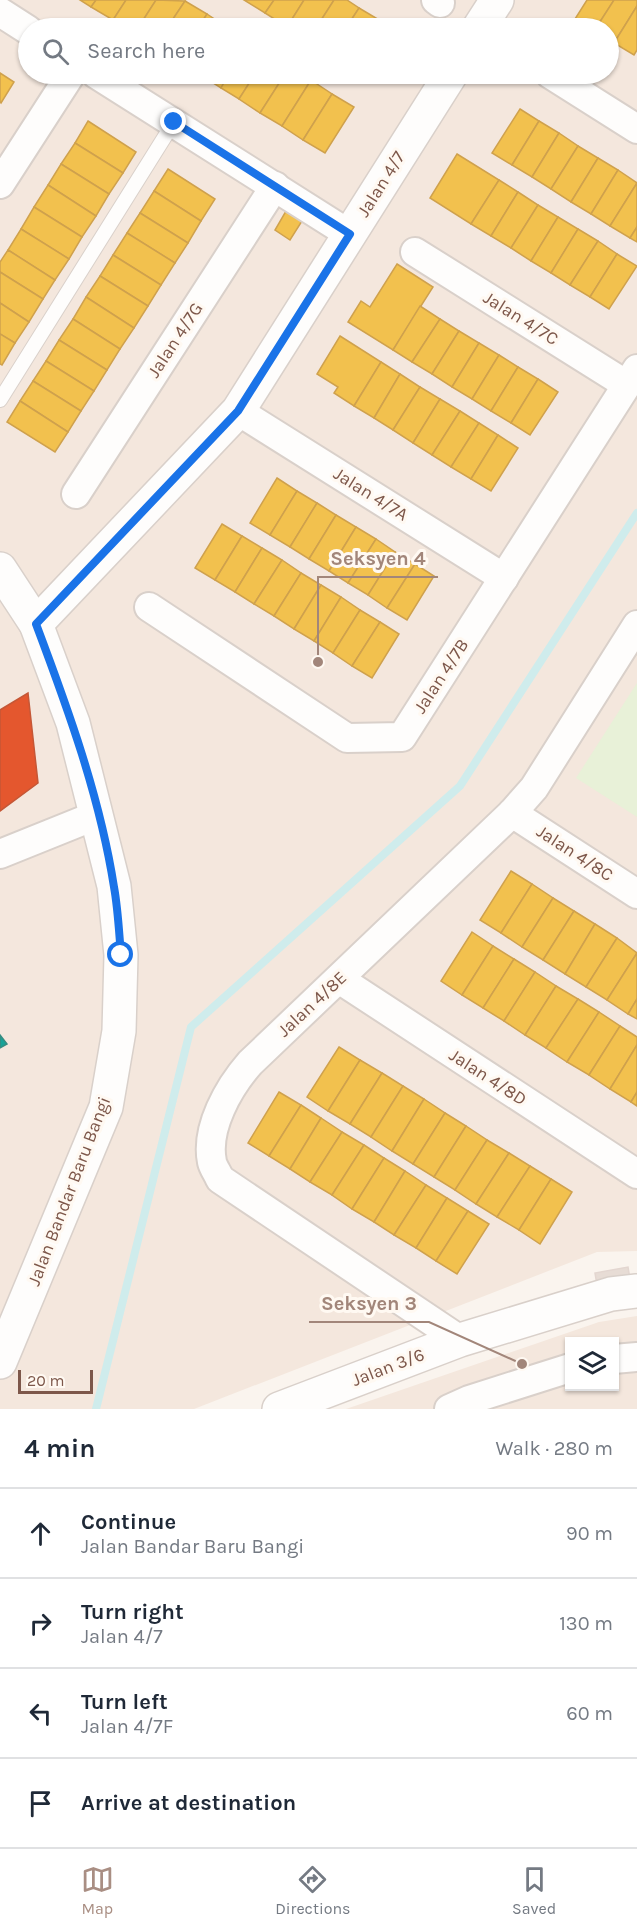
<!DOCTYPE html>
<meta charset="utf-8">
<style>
:root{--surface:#fff;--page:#f6f6f7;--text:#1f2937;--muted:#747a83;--line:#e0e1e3;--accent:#a98e83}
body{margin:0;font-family:Karla,sans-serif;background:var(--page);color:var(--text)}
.controls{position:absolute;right:18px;bottom:18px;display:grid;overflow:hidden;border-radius:0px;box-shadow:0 2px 4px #0004}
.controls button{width:54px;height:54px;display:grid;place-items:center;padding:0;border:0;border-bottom:2px solid var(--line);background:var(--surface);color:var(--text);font:30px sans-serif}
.scale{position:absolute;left:18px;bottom:15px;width:75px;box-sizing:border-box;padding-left:6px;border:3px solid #7d574a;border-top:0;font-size:16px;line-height:21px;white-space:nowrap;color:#7d574a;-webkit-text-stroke:4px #fff9f2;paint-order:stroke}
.stop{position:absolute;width:18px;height:18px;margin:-14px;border:4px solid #1a73e8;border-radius:50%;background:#fff}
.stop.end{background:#1a73e8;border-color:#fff;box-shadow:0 2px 6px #0008}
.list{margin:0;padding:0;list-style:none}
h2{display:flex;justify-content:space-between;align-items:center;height:78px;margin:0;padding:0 24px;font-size:26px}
h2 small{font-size:20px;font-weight:400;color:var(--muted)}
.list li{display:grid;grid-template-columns:39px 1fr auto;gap:18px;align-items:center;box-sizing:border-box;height:90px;padding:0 24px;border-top:2px solid var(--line)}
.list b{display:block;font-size:22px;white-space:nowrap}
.list p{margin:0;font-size:20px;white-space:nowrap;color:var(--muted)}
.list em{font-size:20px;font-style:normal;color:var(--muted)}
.icon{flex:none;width:33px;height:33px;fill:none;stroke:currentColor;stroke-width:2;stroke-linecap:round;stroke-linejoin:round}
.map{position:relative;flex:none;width:637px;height:1409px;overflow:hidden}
.search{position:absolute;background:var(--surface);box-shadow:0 2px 4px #0004;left:18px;right:18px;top:18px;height:66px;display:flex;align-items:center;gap:15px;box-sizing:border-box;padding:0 21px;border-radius:33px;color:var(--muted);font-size:22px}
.sheet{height:438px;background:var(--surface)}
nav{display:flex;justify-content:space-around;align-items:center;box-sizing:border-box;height:84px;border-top:2px solid var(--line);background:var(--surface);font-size:16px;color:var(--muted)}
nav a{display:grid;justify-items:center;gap:3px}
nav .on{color:var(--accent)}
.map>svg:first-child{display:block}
.residential{fill:#f4e7dd;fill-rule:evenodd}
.green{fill:#e8f1d8}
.homes{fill:#f2c14e;stroke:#cfa14d;stroke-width:1.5}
.shops{fill:#e4572e;stroke:#c55736;stroke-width:1.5}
.public{fill:#17a398;stroke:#368c81;stroke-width:1.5}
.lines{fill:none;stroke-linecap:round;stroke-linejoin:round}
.stream{stroke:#cfecec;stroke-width:8}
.building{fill:#e7dcd5;stroke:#e3d6d0;stroke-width:1.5}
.service-casing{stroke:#d9d0ca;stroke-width:16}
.minor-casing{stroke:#d9d0ca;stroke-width:32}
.tertiary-casing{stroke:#d9d0ca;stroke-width:36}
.service{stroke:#fefdfc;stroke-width:14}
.minor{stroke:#fefdfc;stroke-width:28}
.tertiary{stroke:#fefdfc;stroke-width:33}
.route{stroke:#1a73e8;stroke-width:8}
.labels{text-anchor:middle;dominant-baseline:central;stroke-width:6;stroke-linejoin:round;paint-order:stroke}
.street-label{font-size:18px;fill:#7d574a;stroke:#fff9f2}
.leader{fill:none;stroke:#a2867a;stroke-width:2}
.callout-dot{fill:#a2867a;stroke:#fff9f2;stroke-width:2}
.callout-label{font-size:20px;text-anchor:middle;font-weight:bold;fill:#a2867a;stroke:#fff9f2;stroke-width:6;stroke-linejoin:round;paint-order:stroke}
</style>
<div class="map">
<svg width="637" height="1409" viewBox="0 0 637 1409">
<rect width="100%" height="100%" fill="#faf4ee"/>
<!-- residential -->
<g class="residential">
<path d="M0 0H637V1251L597 1252 194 1409H0ZM28 28H608V74H28Z"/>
<path d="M637 1316V1409H346L599 1322ZM570 1342H614V1386H570Z"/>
</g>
<!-- green -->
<polygon class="green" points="637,683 637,817 576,778"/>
<!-- homes -->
<g class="homes">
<polygon points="80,0 96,0 91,7"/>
<polygon points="96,0 126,0 113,20 91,7"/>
<polygon points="126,0 156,0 138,28 126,28 113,20"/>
<polygon points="156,0 185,1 167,28 138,28"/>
<polygon points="244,0 274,0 265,13"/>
<polygon points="274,0 304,0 287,27 265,13"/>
<polygon points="304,0 334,0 316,28 289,28 287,27"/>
<polygon points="334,0 347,0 359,8 346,28 316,28"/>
<polygon points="587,0 614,0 596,28 591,28 575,19"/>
<polygon points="614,0 637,0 637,6 614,43 608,40 608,28 596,28"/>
<polygon points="185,1 207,14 198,28 167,28"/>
<polygon points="637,6 637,50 634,55 614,43"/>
<polygon points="359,8 381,21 377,28 346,28"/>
<polygon points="207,14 228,28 198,28"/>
<polygon points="381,21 392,28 377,28"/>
<polygon points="0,73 14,82 1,103 0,102"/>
<polygon points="199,74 229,74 221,88"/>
<polygon points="229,74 255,74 239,99 221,88"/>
<polygon points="255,74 285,74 260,113 239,99"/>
<polygon points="285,74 301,74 311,80 282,126 260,113"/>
<polygon points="361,74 379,74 374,82"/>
<polygon points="311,80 332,94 303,140 282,126"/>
<polygon points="332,94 354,107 325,153 303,140"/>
<polygon points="520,109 539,121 512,165 492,153"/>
<polygon points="88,121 136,152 123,173 75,143"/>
<polygon points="539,121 559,133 532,177 512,165"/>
<polygon points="559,133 578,146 551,189 532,177"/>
<polygon points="75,143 123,173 109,194 61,164"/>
<polygon points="578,146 598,158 571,202 551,189"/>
<polygon points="457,154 499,180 471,224 430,198"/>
<polygon points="598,158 618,170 591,214 571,202"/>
<polygon points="61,164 109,194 96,216 48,185"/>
<polygon points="168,169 215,199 201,221 154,191"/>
<polygon points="618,170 637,183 610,226 591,214"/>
<polygon points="499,180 518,192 491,236 471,224"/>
<polygon points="637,183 637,227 630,238 610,226"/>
<polygon points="48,185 96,216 82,237 34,207"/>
<polygon points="154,191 201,221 188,243 140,213"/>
<polygon points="518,192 538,205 511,248 491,236"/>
<polygon points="538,205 558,217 531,261 511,248"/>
<polygon points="34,207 82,237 69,259 21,229"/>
<polygon points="286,211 302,221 290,240 275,230"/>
<polygon points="140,213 188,243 175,263 127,233"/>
<polygon points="558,217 578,229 551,273 531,261"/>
<polygon points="637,227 637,242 630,238"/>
<polygon points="21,229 69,259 55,280 8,250"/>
<polygon points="578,229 598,241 570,285 551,273"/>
<polygon points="127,233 175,263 161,285 113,255"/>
<polygon points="598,241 617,254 590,297 570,285"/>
<polygon points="8,250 55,280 43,299 0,272 0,262"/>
<polygon points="617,254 637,266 609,309 590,297"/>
<polygon points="113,255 161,285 148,306 100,276"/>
<polygon points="397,264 433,287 393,350 348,322 361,301 370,307"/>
<polygon points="0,272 43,299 29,322 0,303"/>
<polygon points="100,276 148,306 134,328 86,297"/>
<polygon points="86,297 134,328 120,349 73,319"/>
<polygon points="0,303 29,322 15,343 0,334"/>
<polygon points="420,306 440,319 412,362 393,350"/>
<polygon points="73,319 120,349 107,370 59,340"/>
<polygon points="440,319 459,331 432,374 412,362"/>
<polygon points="459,331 479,343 452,387 432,374"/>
<polygon points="0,334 15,343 2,365 0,364"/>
<polygon points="340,336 381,362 354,406 334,393 338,387 317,374"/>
<polygon points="59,340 107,370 94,391 46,361"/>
<polygon points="479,343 499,355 472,399 452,387"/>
<polygon points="499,355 518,367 491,411 472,399"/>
<polygon points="46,361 94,391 81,411 33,381"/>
<polygon points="381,362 400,374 374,418 354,406"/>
<polygon points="518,367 538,379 511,423 491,411"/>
<polygon points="400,374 420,387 393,430 374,418"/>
<polygon points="538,379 558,392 530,435 511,423"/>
<polygon points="33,381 81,411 68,432 20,401"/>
<polygon points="420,387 440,399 413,443 393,430"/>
<polygon points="440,399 460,411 432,455 413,443"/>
<polygon points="20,401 68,432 55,452 7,422"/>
<polygon points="460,411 479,423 451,467 432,455"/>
<polygon points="479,423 498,435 471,479 451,467"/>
<polygon points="498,435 518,448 491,491 471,479"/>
<polygon points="277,478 297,491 270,535 250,523"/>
<polygon points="297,491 317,503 290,547 270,535"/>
<polygon points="317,503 336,515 309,559 290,547"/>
<polygon points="336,515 356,527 329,571 309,559"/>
<polygon points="222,524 242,536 215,580 195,568"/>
<polygon points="356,527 376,539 348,583 329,571"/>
<polygon points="242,536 262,548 235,592 215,580"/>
<polygon points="376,539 395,552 368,595 348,583"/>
<polygon points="262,548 282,560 254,604 235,592"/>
<polygon points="395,552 415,564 387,608 368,595"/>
<polygon points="282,560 301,573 274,616 254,604"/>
<polygon points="415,564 434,576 407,620 387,608"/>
<polygon points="301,573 321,585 294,629 274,616"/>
<polygon points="321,585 341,597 314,641 294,629"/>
<polygon points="341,597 360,610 333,653 314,641"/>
<polygon points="360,610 380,622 352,666 333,653"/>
<polygon points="380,622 399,634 372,678 352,666"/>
<polygon points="511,871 532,884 501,933 480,920"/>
<polygon points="532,884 553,898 522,947 501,933"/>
<polygon points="553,898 574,911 543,960 522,947"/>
<polygon points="574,911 595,924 565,974 543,960"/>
<polygon points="595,924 617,938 586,987 565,974"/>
<polygon points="472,932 493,946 462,995 441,981"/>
<polygon points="617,938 637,953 607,1000 586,987"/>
<polygon points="493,946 514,959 483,1008 462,995"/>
<polygon points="637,953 637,999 628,1014 607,1000"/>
<polygon points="514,959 535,972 504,1021 483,1008"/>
<polygon points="535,972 556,986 525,1035 504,1021"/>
<polygon points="556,986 578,999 546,1048 525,1035"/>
<polygon points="578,999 599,1012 567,1062 546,1048"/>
<polygon points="637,999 637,1019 628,1014"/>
<polygon points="599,1012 620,1026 589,1075 567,1062"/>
<polygon points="620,1026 637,1037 637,1045 610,1089 589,1075"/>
<polygon points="637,1045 637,1092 631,1102 610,1089"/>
<polygon points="339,1047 360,1060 328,1111 307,1097"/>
<polygon points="360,1060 382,1073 350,1124 328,1111"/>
<polygon points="382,1073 403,1086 371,1137 350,1124"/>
<polygon points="403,1086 424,1099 392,1151 371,1137"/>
<polygon points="279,1092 301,1105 269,1156 248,1143"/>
<polygon points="637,1092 637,1106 631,1102"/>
<polygon points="424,1099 445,1113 413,1164 392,1151"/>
<polygon points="301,1105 321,1118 290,1169 269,1156"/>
<polygon points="445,1113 466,1126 434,1177 413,1164"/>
<polygon points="321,1118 342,1132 310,1182 290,1169"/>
<polygon points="466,1126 487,1140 455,1190 434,1177"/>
<polygon points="342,1132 364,1145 332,1195 310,1182"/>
<polygon points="487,1140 509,1153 476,1204 455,1190"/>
<polygon points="364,1145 384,1158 352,1209 332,1195"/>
<polygon points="509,1153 530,1166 497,1217 476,1204"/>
<polygon points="384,1158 405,1171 374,1222 352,1209"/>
<polygon points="530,1166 551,1179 519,1230 497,1217"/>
<polygon points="405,1171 426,1185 394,1235 374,1222"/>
<polygon points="551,1179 572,1192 540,1244 519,1230"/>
<polygon points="426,1185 447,1198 416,1248 394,1235"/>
<polygon points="447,1198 468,1211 436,1261 416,1248"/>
<polygon points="468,1211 489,1224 457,1274 436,1261"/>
</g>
<!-- shops -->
<polygon class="shops" points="28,693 38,783 0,811 0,710"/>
<!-- public -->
<polygon class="public" points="0,1035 7,1044 0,1048"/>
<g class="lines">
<!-- stream -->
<polyline class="stream" points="96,1409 191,1027 460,786 637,513"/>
</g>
<!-- building -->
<polygon class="building" points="628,1267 630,1279 597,1285 595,1273"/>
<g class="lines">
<!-- service casing -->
<g class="service-casing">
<polyline id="service" points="0,400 174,122"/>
</g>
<!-- minor casing -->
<g class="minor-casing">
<g id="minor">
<polyline points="436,0 440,3"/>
<polyline points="0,12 28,30"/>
<polyline points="96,74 349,234"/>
<polyline points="550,74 637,129"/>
<polyline points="0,184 71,74"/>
<polyline points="415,252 627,385"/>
<polyline points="238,411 504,578"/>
<polyline points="76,494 275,186"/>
<polyline points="149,607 347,738 402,737 637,369"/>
<polyline points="512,813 637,894"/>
<polyline points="0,854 97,815"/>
<polyline points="339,979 637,1174"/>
<path d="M460 1340 220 1179C218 1174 213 1167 212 1162 205 1128 229 1087 250 1063L512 813 534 788 637 625"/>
<polyline points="614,1359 637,1357"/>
<polyline points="449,1409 469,1400 570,1368"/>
</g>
</g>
<!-- tertiary casing -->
<g class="tertiary-casing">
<g id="tertiary">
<polyline points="479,28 497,0"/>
<polyline points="0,569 36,624 73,723 114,886 121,955 119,1031 106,1107 0,1362"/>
<polyline points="36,624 238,411 451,74"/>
<polyline points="279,1409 460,1340 611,1294 637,1291"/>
</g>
</g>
<!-- service -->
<use href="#service" class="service"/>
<!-- minor -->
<use href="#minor" class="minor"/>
<!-- tertiary -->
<use href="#tertiary" class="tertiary"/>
</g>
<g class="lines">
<!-- route -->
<path class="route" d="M121 955C119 932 118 909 114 887 100 797 68 709 36 624L238 411 350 234 174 122"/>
</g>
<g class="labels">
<!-- street labels -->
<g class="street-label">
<text transform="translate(381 184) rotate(-58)">Jalan 4/7</text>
<text transform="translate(521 318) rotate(32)">Jalan 4/7C</text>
<text transform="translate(175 340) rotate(-57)">Jalan 4/7G</text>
<text transform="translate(371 494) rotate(32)">Jalan 4/7A</text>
<text transform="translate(441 676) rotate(-57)">Jalan 4/7B</text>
<text transform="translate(575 853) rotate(33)">Jalan 4/8C</text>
<text transform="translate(312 1004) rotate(-43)">Jalan 4/8E</text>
<text transform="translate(488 1077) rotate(33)">Jalan 4/8D</text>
<text transform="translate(69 1191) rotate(-69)">Jalan Bandar Baru Bangi</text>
<text transform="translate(388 1367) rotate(-21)">Jalan 3/6</text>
</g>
</g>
<!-- callouts -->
<path class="leader" d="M318 662L318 577H438M522 1364L429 1322H309"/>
<g class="callout-dot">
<circle cx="318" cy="662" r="6"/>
<circle cx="522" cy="1364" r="6"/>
</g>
<g class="callout-label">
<text x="378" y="565">Seksyen 4</text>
<text x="369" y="1310">Seksyen 3</text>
</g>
</svg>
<div class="controls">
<button><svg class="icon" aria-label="layers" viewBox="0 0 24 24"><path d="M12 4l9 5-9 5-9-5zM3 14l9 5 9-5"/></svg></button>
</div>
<div class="scale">20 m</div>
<div class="stop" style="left:121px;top:955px"></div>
<div class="stop end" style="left:174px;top:122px"></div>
<div class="search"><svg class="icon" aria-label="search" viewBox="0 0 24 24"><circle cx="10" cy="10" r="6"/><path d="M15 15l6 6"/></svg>Search here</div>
</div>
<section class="sheet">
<h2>4 min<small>Walk · 280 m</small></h2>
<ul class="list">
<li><svg class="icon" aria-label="ahead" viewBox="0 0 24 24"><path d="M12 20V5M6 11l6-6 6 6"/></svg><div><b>Continue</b><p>Jalan Bandar Baru Bangi</p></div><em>90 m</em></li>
<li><svg class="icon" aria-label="right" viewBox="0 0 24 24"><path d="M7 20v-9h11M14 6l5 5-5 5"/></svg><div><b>Turn right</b><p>Jalan 4/7</p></div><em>130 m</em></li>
<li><svg class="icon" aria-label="left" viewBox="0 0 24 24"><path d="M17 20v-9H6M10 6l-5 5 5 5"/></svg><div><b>Turn left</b><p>Jalan 4/7F</p></div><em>60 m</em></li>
<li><svg class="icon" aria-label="arrive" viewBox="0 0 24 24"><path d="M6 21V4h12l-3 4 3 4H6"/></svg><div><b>Arrive at destination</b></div></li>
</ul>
</section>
<nav>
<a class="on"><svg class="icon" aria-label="map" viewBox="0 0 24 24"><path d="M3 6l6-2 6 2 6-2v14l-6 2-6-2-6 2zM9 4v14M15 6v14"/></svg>Map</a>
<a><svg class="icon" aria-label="directions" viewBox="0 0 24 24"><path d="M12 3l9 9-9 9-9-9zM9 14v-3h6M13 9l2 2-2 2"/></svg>Directions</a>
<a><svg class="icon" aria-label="saved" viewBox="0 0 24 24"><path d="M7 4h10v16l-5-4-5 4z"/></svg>Saved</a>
</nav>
